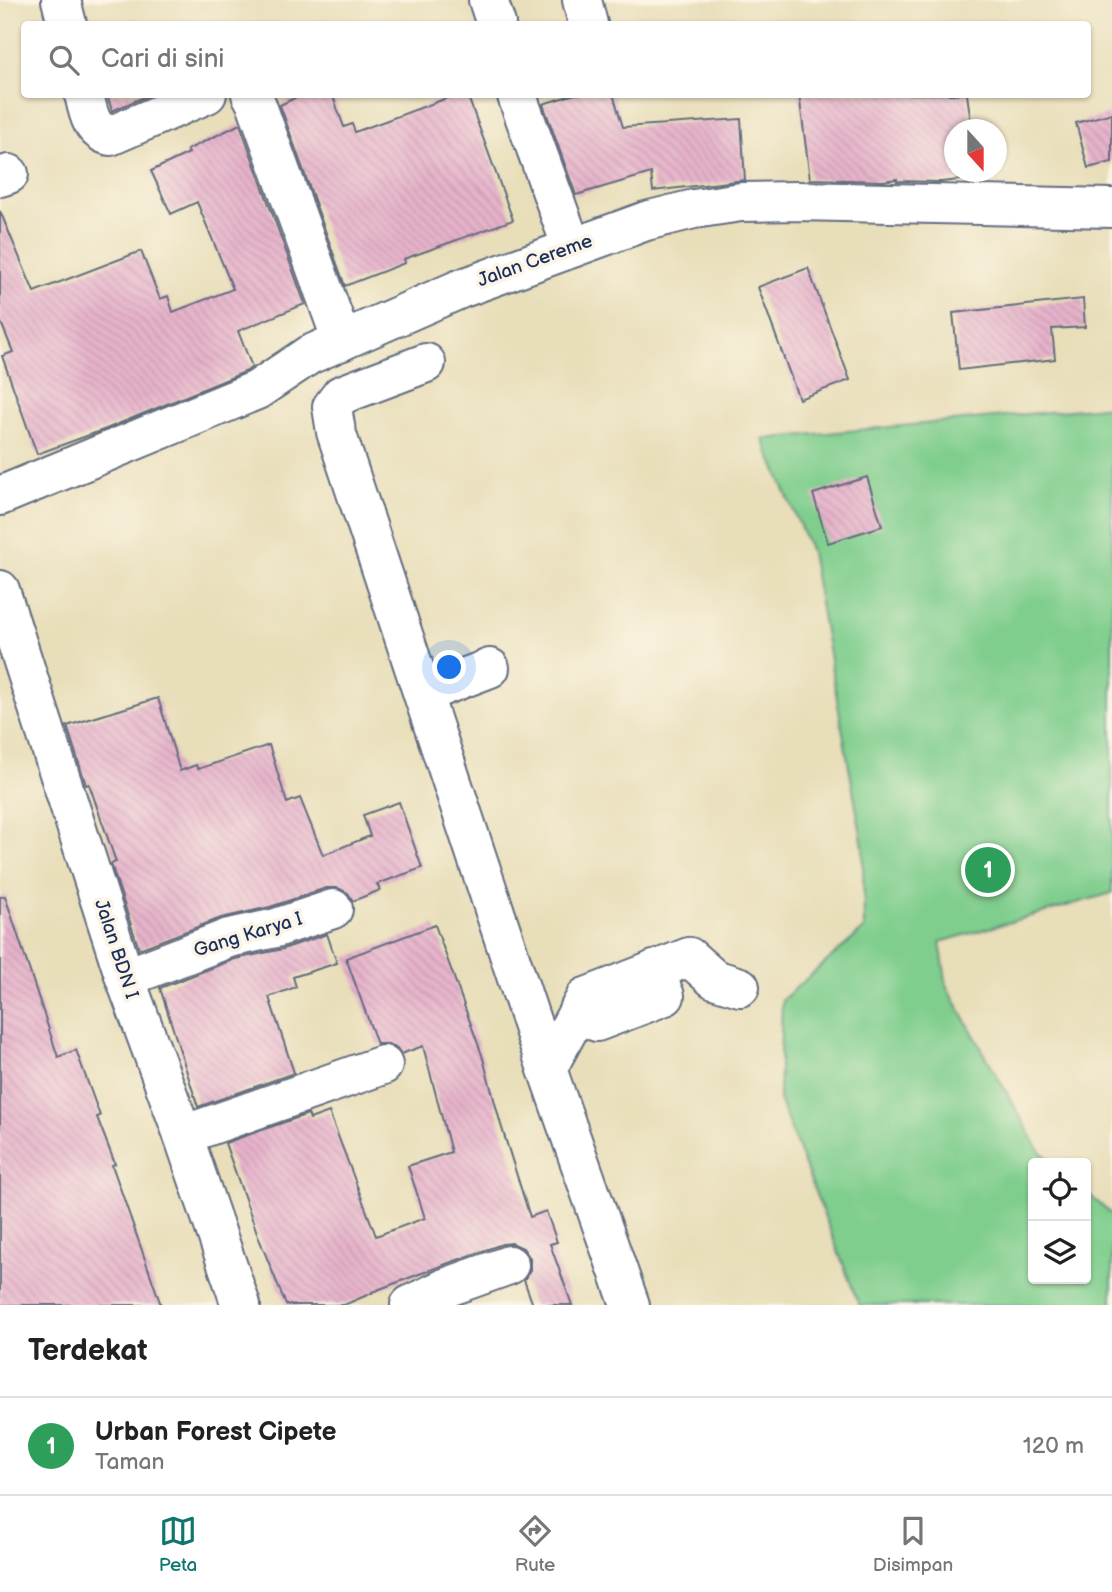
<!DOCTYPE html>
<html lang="id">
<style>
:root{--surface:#fff;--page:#f2f2f2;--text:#222;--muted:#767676;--line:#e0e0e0;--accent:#0f766e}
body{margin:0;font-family:"Balsamiq Sans",sans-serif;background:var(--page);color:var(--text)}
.controls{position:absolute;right:21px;bottom:21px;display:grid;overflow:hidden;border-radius:7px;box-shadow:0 2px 5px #0004}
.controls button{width:63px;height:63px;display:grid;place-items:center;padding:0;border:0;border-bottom:2px solid var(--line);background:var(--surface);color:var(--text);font:35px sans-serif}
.compass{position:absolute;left:944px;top:119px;width:63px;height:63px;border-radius:50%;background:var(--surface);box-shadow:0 2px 5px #0004;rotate:159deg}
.you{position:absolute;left:450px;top:668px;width:24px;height:24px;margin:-18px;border:5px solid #fff;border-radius:50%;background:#1a73e8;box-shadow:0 0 0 10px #1a73e833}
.badge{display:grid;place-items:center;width:46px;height:46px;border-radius:50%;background:var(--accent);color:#fff;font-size:23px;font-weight:700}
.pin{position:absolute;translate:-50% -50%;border:4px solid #fff;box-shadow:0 2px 7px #0006}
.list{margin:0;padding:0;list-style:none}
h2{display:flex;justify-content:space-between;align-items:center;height:91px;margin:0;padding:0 28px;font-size:30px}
h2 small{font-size:23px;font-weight:400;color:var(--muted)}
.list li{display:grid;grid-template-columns:46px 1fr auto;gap:21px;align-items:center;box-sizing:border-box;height:98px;padding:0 28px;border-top:2px solid var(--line)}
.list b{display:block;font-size:26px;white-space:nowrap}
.list p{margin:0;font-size:23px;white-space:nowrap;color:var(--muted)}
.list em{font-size:23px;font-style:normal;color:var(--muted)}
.icon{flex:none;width:38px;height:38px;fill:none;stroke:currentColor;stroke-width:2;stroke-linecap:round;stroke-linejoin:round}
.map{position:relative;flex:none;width:1112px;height:1305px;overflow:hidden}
.search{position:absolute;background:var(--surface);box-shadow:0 2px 5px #0004;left:21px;right:21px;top:21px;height:77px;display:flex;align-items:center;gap:18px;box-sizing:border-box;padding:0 24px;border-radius:7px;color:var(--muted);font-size:26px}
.sheet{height:189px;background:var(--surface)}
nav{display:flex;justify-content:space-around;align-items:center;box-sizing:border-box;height:98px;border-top:2px solid var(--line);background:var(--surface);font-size:19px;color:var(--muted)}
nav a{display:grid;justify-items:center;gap:4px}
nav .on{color:var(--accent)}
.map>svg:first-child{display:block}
.green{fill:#7fce8d;stroke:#4d7e76;stroke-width:2}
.building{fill:url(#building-back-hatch)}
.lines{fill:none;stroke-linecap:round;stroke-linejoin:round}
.minor-casing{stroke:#636c7e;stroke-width:42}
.minor{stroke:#fff;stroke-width:38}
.labels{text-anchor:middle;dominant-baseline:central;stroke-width:7;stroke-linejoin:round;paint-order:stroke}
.street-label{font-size:19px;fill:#1b2f5e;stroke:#fcf5e5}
</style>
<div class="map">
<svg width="1112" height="1305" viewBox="0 0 1112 1305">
<defs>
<pattern id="building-back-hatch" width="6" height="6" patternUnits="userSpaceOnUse" patternTransform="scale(1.75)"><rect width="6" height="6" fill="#e6b2ca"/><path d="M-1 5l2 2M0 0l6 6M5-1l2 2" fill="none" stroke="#c599b0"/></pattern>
</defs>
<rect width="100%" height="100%" fill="#fcf5e5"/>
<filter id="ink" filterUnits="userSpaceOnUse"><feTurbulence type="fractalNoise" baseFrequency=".0143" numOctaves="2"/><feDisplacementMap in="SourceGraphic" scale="14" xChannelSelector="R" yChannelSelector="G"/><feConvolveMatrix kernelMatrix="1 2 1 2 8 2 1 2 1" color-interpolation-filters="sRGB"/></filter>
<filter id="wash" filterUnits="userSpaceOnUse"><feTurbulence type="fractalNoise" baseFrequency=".00686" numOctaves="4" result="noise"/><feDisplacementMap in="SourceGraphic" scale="28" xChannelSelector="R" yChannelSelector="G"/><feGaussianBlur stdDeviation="1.57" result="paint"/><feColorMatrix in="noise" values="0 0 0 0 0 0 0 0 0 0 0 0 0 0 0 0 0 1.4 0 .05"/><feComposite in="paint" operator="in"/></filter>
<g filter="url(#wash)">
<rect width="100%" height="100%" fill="#e8deb9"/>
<!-- green -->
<polygon class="green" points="1112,406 1112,893 940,942 947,987 1039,1150 1054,1163 1033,1163 1033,1279 1086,1279 1086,1192 1112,1215 1112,1305 859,1305 779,1099 782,1000 864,929 863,846 811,552 763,439"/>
<g id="blocks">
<!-- building -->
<g class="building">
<polygon points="107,94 151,94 112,111"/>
<polygon points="303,94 332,94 344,127 352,124 355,132 458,94 467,94 513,220 404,259 405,263 345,286 280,105"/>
<polygon points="575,94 613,94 623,127 741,119 745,180 653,191 651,173 576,195 543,104"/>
<polygon points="799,94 967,94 972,130 955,130 955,172 977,172 978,178 941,182 897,181 897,179 883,181 810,179"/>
<polygon points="1112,113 1112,162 1088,168 1076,123"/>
<polygon points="240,124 305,304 238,331 252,367 247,371 106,429 37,454 2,356 13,352 0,320 0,211 34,292 141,251 160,299 168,296 173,312 233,289 197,202 171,214 151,171 189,153 187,150"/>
<polygon points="808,268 850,380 799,399 758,287"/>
<polygon points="1083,299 1085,327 1052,329 1055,359 959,370 953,313"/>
<polygon points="867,477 882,526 828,543 813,494"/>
<polygon points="158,698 180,771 196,765 198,769 269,745 287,803 300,798 323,855 370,836 363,815 399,802 422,868 377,884 380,890 353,901 348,893 338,888 326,888 270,907 221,918 139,949 111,864 116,862 89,784 86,785 67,726"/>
<polygon points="5,896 58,1057 76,1050 100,1116 97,1117 115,1164 112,1165 161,1305 0,1305 0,897"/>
<polygon points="435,925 482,1055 501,1125 530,1217 546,1211 557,1242 550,1244 572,1305 533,1305 524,1280 530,1270 530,1258 523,1248 512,1243 502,1244 438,1267 372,1292 372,1293 344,1305 286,1305 260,1241 225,1143 308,1114 310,1119 329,1112 376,1236 425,1218 408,1166 451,1152 423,1046 401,1054 397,1048 388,1044 377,1044 346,958"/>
<polygon points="327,934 337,963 293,977 296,987 269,997 294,1073 198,1107 160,988 235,959 283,949"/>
</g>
</g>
</g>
<g filter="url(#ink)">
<use href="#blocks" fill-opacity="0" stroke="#636c7e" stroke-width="2"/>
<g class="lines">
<!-- minor casing -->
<g class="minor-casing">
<g id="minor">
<polyline points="61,0 67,24"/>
<polyline points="488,0 496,24"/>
<polyline points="582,0 588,24"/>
<path d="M84 94C88 112 91 131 110 136L207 94"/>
<polyline points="251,94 256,103 342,341"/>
<polyline points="517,96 572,248"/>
<polyline points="0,177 9,174"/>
<polyline points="426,363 341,395 332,407 336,432 547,1069 630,1305"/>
<polyline points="0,496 257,390 309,355 460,289 646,221 694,209 741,202 797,201 1112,208"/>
<polyline points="0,590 125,978 183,1135 241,1305"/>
<polyline points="424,693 490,668"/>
<polyline points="125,978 229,938 276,928 333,909"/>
<polyline points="586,997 597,1022 665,996 654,970"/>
<polyline points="547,1069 586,997 689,957 714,979 740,987"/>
<polyline points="183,1135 383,1065"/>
<polyline points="410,1305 445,1288 509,1265"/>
</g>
</g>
<!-- minor -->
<use href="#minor" class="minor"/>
</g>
</g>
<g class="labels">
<!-- street labels -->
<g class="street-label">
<text transform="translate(535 261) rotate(-20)">Jalan Cereme</text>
<text transform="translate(248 935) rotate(-17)">Gang Karya I</text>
<text transform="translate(116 949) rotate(72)">Jalan BDN I</text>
</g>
</g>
</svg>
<div class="controls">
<button><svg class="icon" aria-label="locate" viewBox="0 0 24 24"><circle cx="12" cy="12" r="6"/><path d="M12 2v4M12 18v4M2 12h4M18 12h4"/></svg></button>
<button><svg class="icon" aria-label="layers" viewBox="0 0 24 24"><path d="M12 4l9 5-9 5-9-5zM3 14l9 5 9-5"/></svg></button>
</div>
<svg class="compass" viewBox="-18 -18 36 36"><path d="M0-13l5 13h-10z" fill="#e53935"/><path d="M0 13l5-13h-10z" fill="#767676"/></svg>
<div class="you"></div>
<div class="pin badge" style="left:988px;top:870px;background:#2e9e5b">1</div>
<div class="search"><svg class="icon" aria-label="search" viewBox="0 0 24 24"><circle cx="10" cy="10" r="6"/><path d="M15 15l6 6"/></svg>Cari di sini</div>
</div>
<section class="sheet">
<h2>Terdekat<small></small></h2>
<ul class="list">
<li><span class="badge" style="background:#2e9e5b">1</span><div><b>Urban Forest Cipete</b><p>Taman</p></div><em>120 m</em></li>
</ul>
</section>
<nav>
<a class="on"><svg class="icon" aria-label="map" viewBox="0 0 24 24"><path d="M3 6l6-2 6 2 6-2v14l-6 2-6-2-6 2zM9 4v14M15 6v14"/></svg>Peta</a>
<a><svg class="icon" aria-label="directions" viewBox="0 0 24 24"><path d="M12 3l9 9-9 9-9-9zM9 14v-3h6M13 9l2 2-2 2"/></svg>Rute</a>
<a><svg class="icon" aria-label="saved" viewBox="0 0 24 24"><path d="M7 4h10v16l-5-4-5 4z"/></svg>Disimpan</a>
</nav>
